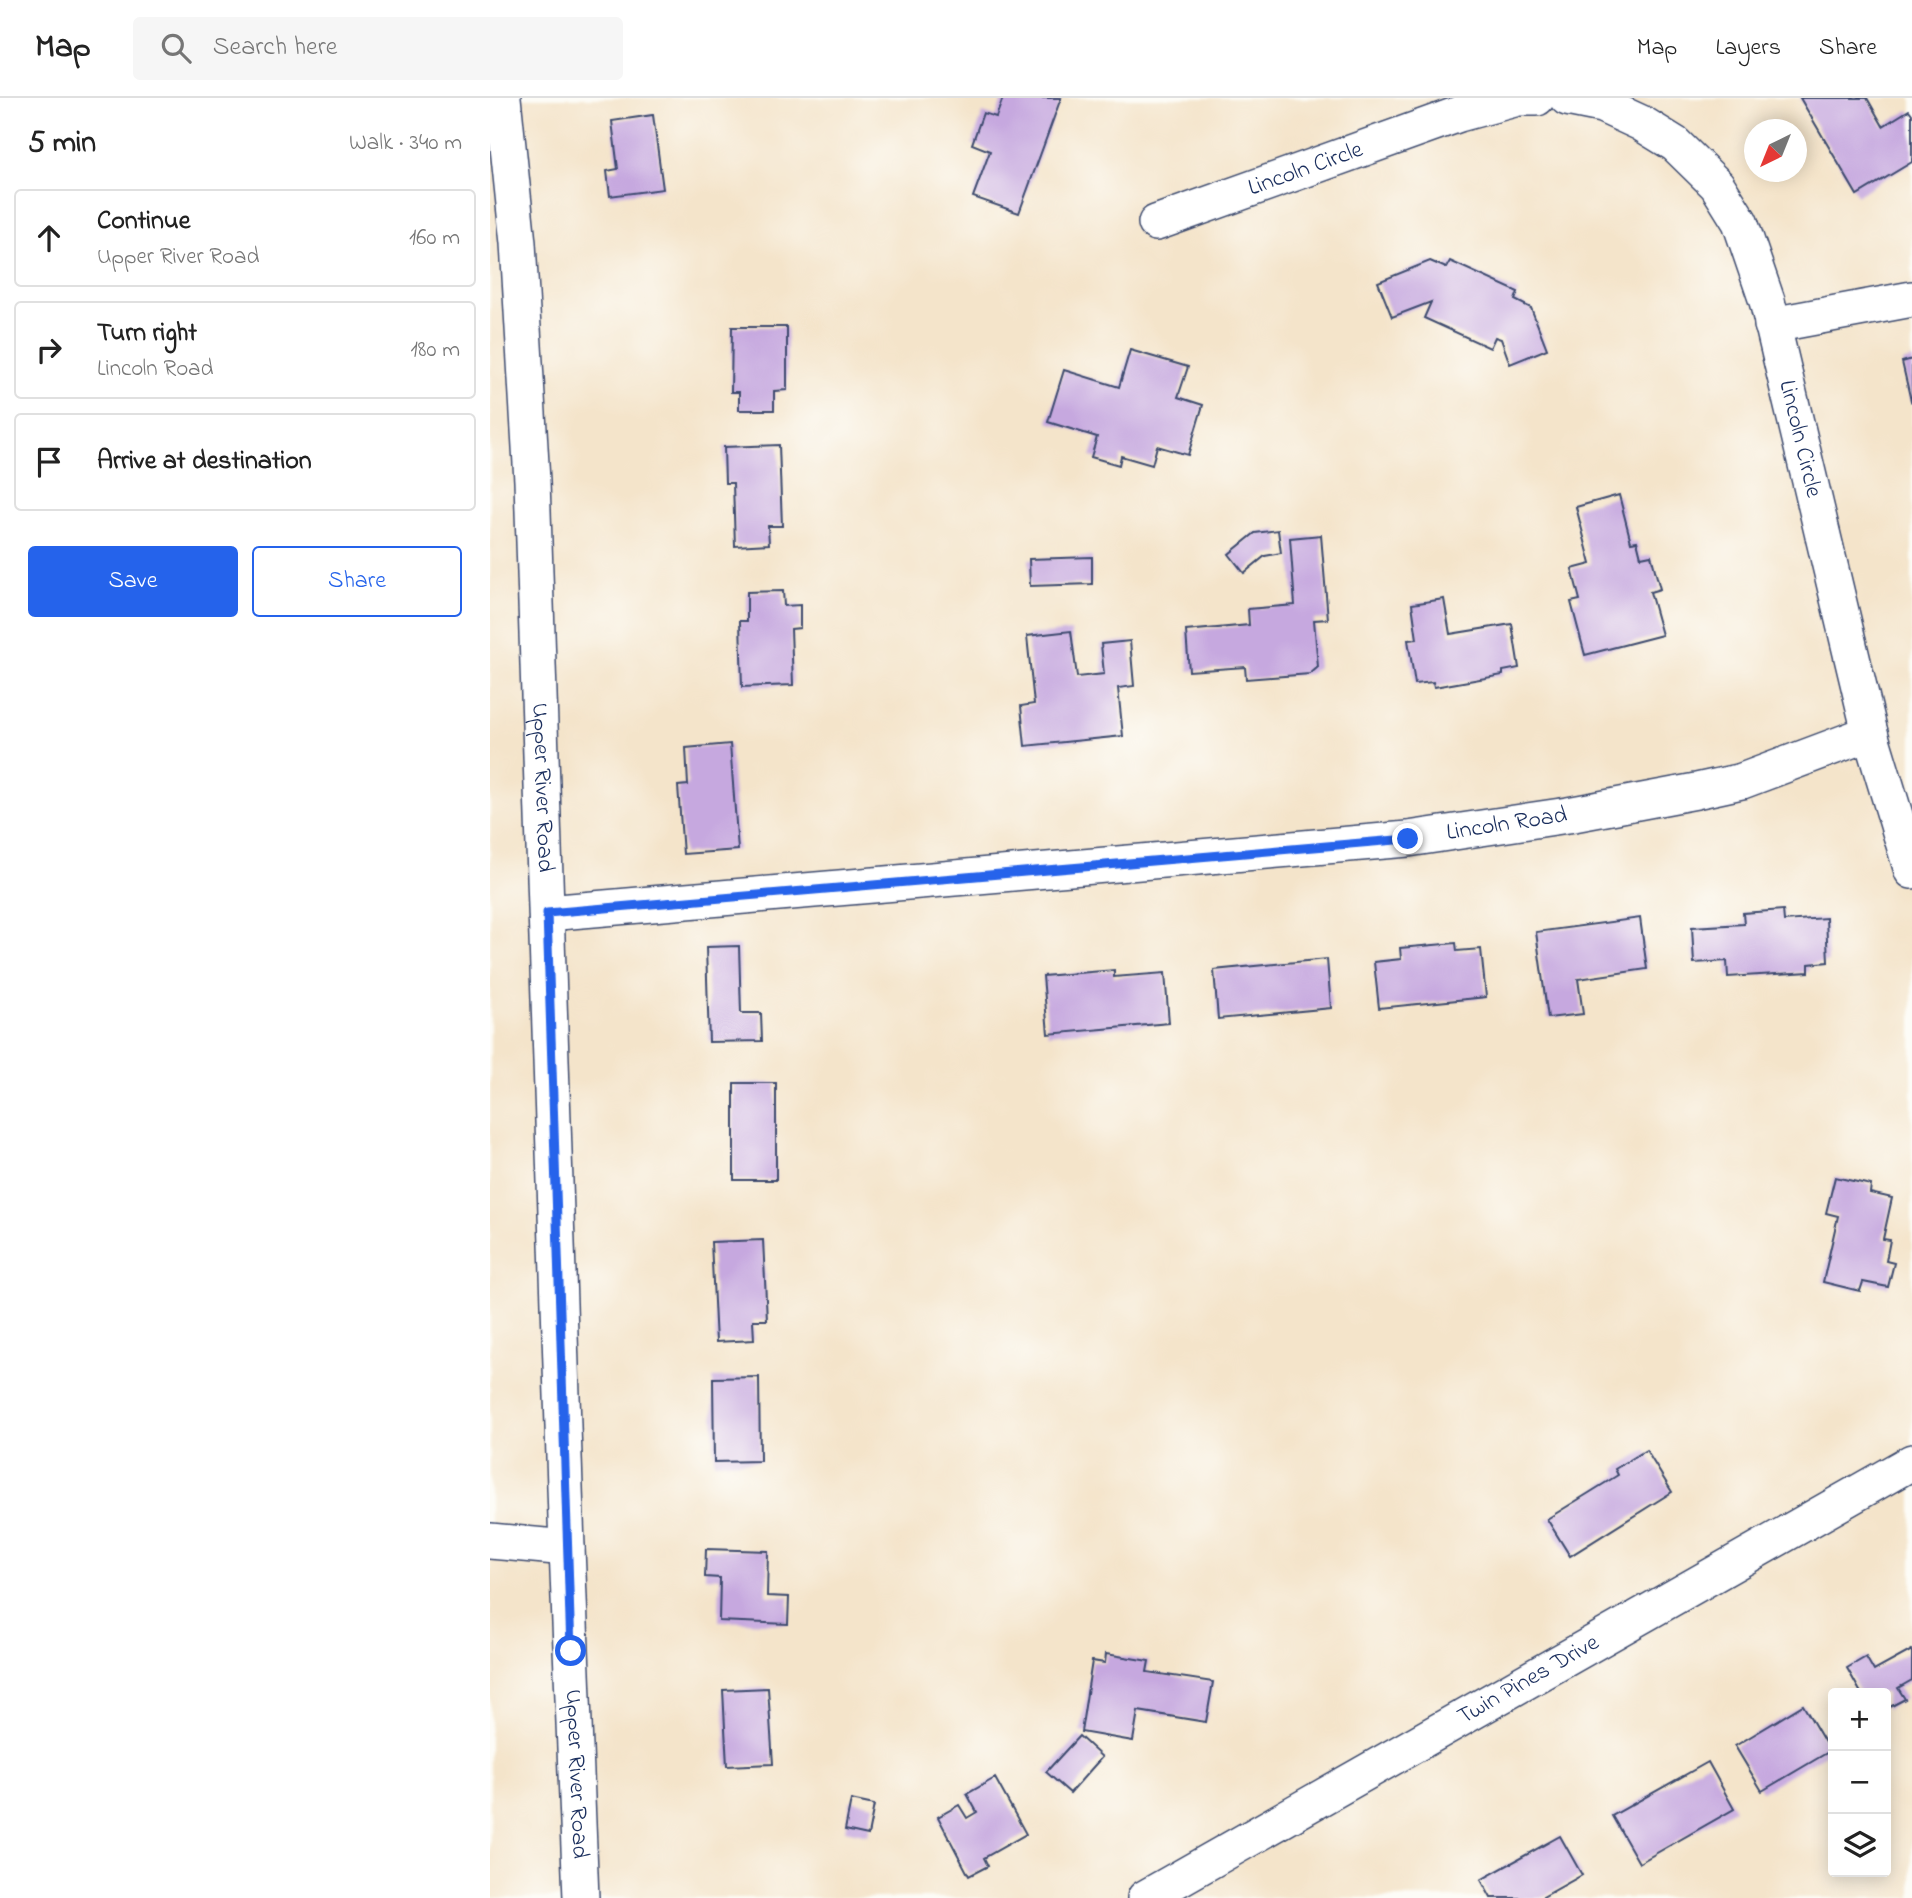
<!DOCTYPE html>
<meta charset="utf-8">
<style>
:root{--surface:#fff;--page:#f6f6f6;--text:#222;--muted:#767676;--line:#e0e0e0;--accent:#2563eb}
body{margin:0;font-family:"Indie Flower",sans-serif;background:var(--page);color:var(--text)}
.controls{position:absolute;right:21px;bottom:21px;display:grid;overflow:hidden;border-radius:7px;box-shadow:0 4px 18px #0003}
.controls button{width:63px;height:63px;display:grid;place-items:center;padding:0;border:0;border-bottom:2px solid var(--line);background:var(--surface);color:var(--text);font:35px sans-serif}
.compass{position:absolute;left:1254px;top:21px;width:63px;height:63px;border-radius:50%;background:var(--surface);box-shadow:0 4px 18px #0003;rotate:223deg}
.stop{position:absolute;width:21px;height:21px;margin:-16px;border:5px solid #2563eb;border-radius:50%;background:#fff}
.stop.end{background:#2563eb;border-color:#fff;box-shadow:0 2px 7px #0008}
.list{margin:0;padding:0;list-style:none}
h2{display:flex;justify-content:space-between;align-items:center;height:91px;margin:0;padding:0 28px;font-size:30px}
h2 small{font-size:23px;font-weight:400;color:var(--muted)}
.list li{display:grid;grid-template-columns:46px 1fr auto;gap:21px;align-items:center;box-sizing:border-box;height:98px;margin:0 14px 14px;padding:0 14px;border:2px solid var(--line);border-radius:7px}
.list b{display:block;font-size:26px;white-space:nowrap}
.list p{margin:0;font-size:23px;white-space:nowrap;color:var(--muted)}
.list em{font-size:23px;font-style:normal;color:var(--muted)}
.actions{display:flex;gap:14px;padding:21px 28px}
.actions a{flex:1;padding:16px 0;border:2px solid var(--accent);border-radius:7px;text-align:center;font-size:24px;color:var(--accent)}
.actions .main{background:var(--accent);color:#fff}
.icon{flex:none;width:38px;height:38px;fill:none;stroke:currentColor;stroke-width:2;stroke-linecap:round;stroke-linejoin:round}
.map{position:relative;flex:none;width:1422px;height:1800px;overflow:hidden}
header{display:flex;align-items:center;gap:42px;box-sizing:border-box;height:98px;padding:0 35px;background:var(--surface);border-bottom:2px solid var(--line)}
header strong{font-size:33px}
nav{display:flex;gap:38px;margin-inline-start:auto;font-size:24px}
.search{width:490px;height:63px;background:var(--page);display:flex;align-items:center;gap:18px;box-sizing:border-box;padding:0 24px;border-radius:7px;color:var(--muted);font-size:26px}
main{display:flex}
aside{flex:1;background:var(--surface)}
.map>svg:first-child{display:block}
.building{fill:#c6a8df}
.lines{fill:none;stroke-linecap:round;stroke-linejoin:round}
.minor-casing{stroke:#3c4a6e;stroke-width:38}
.minor{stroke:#fff;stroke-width:35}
.route{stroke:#2563eb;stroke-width:9}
.labels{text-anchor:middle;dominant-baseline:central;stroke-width:6;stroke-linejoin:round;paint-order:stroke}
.street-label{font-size:24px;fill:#1b2f5e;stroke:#fdfcf7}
</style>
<header>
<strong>Map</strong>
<div class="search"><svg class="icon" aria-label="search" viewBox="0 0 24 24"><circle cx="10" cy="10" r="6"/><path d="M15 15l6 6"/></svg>Search here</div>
<nav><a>Map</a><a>Layers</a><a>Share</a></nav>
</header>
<main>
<aside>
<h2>5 min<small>Walk · 340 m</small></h2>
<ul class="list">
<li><svg class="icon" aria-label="ahead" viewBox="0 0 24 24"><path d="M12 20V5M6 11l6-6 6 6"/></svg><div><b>Continue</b><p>Upper River Road</p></div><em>160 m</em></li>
<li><svg class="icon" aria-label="right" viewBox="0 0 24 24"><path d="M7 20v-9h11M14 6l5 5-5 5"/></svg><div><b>Turn right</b><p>Lincoln Road</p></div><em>180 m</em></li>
<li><svg class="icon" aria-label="arrive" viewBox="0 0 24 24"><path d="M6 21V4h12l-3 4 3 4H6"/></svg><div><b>Arrive at destination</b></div></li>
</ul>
<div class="actions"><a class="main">Save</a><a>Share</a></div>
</aside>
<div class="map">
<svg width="1422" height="1800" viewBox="0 0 1422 1800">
<rect width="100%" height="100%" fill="#fdfcf7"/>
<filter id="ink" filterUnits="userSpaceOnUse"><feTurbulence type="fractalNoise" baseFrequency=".0143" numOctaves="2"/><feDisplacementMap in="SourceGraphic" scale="14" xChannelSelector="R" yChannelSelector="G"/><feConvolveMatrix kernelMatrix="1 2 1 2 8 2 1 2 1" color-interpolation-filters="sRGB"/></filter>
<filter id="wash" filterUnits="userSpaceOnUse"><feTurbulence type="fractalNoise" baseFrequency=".00686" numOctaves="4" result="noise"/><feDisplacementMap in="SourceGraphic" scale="28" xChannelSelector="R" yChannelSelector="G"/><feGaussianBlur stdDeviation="1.57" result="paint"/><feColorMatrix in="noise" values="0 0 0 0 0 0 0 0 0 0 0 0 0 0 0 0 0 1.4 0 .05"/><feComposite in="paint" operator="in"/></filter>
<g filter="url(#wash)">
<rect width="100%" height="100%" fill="#f4e4ca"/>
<g id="blocks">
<!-- building -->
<g class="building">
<polygon points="513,0 571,0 529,115 483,99 500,53 482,46 493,15 506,19"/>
<polygon points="1310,0 1377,0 1393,28 1419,12 1422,16 1422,64 1367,97"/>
<polygon points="163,17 173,91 120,98 117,73 128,71 122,23"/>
<polygon points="940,163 956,170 960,163 1028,194 1025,202 1041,210 1057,251 1020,266 1011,241 1005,239 1000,250 934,220 941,204 902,219 888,184"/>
<polygon points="242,229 297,229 297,292 284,293 284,312 249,312 249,294 241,294"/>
<polygon points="640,252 698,269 688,299 713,307 698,357 667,348 662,367 631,358 629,367 601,359 607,339 558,324 574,272 629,289"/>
<polygon points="1422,261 1422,302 1421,303 1412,264"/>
<polygon points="289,347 292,428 278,428 279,446 245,448 243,385 235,385 234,349"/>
<polygon points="1129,397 1141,444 1147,443 1151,459 1161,457 1170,491 1160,494 1172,537 1095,557 1081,504 1090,502 1082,471 1101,466 1086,409"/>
<polygon points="788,432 791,455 775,458 754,475 739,456 765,435"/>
<polygon points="831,437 838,521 824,522 828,569 820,576 756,581 755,569 699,573 696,533 759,527 758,511 805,507 800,440"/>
<polygon points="602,459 602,486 540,488 539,461"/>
<polygon points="293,493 294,508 310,507 310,530 301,531 303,587 252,589 250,523 257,523 257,494"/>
<polygon points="954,501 960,536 1022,526 1029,570 1013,573 1013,577 944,589 943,584 925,586 918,542 927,541 922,506"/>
<polygon points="581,533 587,579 614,576 611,546 640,543 644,588 628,590 633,638 535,648 531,608 544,606 537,538"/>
<polygon points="240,646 248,752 193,756 188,688 198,687 196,650"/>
<polygon points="1293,812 1294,823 1336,820 1338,864 1319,866 1319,874 1238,879 1237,863 1204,865 1202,829 1254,826 1253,815"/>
<polygon points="1150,820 1157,871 1088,881 1093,916 1058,920 1046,834"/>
<polygon points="966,845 967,853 991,851 996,899 889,910 884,864 911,861 910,850"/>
<polygon points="249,848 251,915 271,915 272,943 219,944 216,849"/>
<polygon points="837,861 841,910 728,921 724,872"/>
<polygon points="624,872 624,879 675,875 679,925 558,936 553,878"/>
<rect x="244" y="985" width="42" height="97"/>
<polygon points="1345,1079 1381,1087 1380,1095 1402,1100 1393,1141 1400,1142 1396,1163 1404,1165 1398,1189 1373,1184 1370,1193 1333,1184 1348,1118 1336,1115"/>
<polygon points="273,1142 277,1222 263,1222 264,1242 226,1244 221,1144"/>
<polygon points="269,1279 270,1363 224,1364 223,1280"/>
<polygon points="1156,1352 1182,1394 1080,1458 1057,1421 1128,1377 1125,1371"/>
<polygon points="216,1451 278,1453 277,1498 299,1499 298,1526 229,1523 230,1480 215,1479"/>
<polygon points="1422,1552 1422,1582 1408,1590 1415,1601 1396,1611 1396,1595 1371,1595 1357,1570 1376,1559 1384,1573"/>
<polygon points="616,1556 659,1563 657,1574 723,1584 716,1624 648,1613 643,1643 591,1634 602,1563 615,1565"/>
<polygon points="278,1590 283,1666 237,1668 233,1592"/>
<polygon points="1313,1607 1340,1653 1272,1693 1245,1648"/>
<polygon points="589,1638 612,1659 580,1695 556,1674"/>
<polygon points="1218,1664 1244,1711 1149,1765 1122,1718"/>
<polygon points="505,1680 536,1736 494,1760 498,1768 479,1778 448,1719 469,1707 477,1720 487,1714 477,1696"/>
<polygon points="361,1702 384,1707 378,1737 355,1732"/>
<polygon points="1070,1738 1092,1777 1051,1800 1001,1800 991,1782"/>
</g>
</g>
</g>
<g filter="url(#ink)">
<use href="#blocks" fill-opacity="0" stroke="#3c4a6e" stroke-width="2"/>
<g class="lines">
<!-- minor casing -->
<g class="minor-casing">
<g id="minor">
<path id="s1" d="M13 0 28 145 42 383 77 1450 91 1800"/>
<path id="s2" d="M1077 0 1112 7 1151 25 1185 46 1227 87 1250 124 1277 203 1380 635 1422 773"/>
<path id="s3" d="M666 125 969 16 1028 0H1047"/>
<polyline points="1282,227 1422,201"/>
<path id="s4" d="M57 815 918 741 1078 717 1206 693 1252 683 1380 635"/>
<polyline points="0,1443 77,1450"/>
<path id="s5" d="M655 1800 1422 1364"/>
</g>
</g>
<!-- minor -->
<use href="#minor" class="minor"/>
</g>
</g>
<g class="lines" filter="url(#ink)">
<!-- route -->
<polyline class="route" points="81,1553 57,815 918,741"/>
</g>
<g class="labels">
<!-- street labels -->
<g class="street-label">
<text stroke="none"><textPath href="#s3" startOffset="159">Lincoln Circle</textPath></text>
<text stroke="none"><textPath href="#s2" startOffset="446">Lincoln Circle</textPath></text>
<text stroke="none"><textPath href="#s1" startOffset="691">Upper River Road</textPath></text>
<text stroke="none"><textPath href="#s4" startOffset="964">Lincoln Road</textPath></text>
<text stroke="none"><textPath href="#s5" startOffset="441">Twin Pines Drive</textPath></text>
<text stroke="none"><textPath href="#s1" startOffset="1678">Upper River Road</textPath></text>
</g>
</g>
</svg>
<div class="controls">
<button>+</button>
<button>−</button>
<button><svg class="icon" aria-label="layers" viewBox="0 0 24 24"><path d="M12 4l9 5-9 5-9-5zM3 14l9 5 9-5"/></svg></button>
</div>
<svg class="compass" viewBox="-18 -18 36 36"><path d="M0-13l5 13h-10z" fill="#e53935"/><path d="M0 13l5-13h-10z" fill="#767676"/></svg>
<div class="stop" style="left:81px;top:1553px"></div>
<div class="stop end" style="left:918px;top:741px"></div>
</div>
</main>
